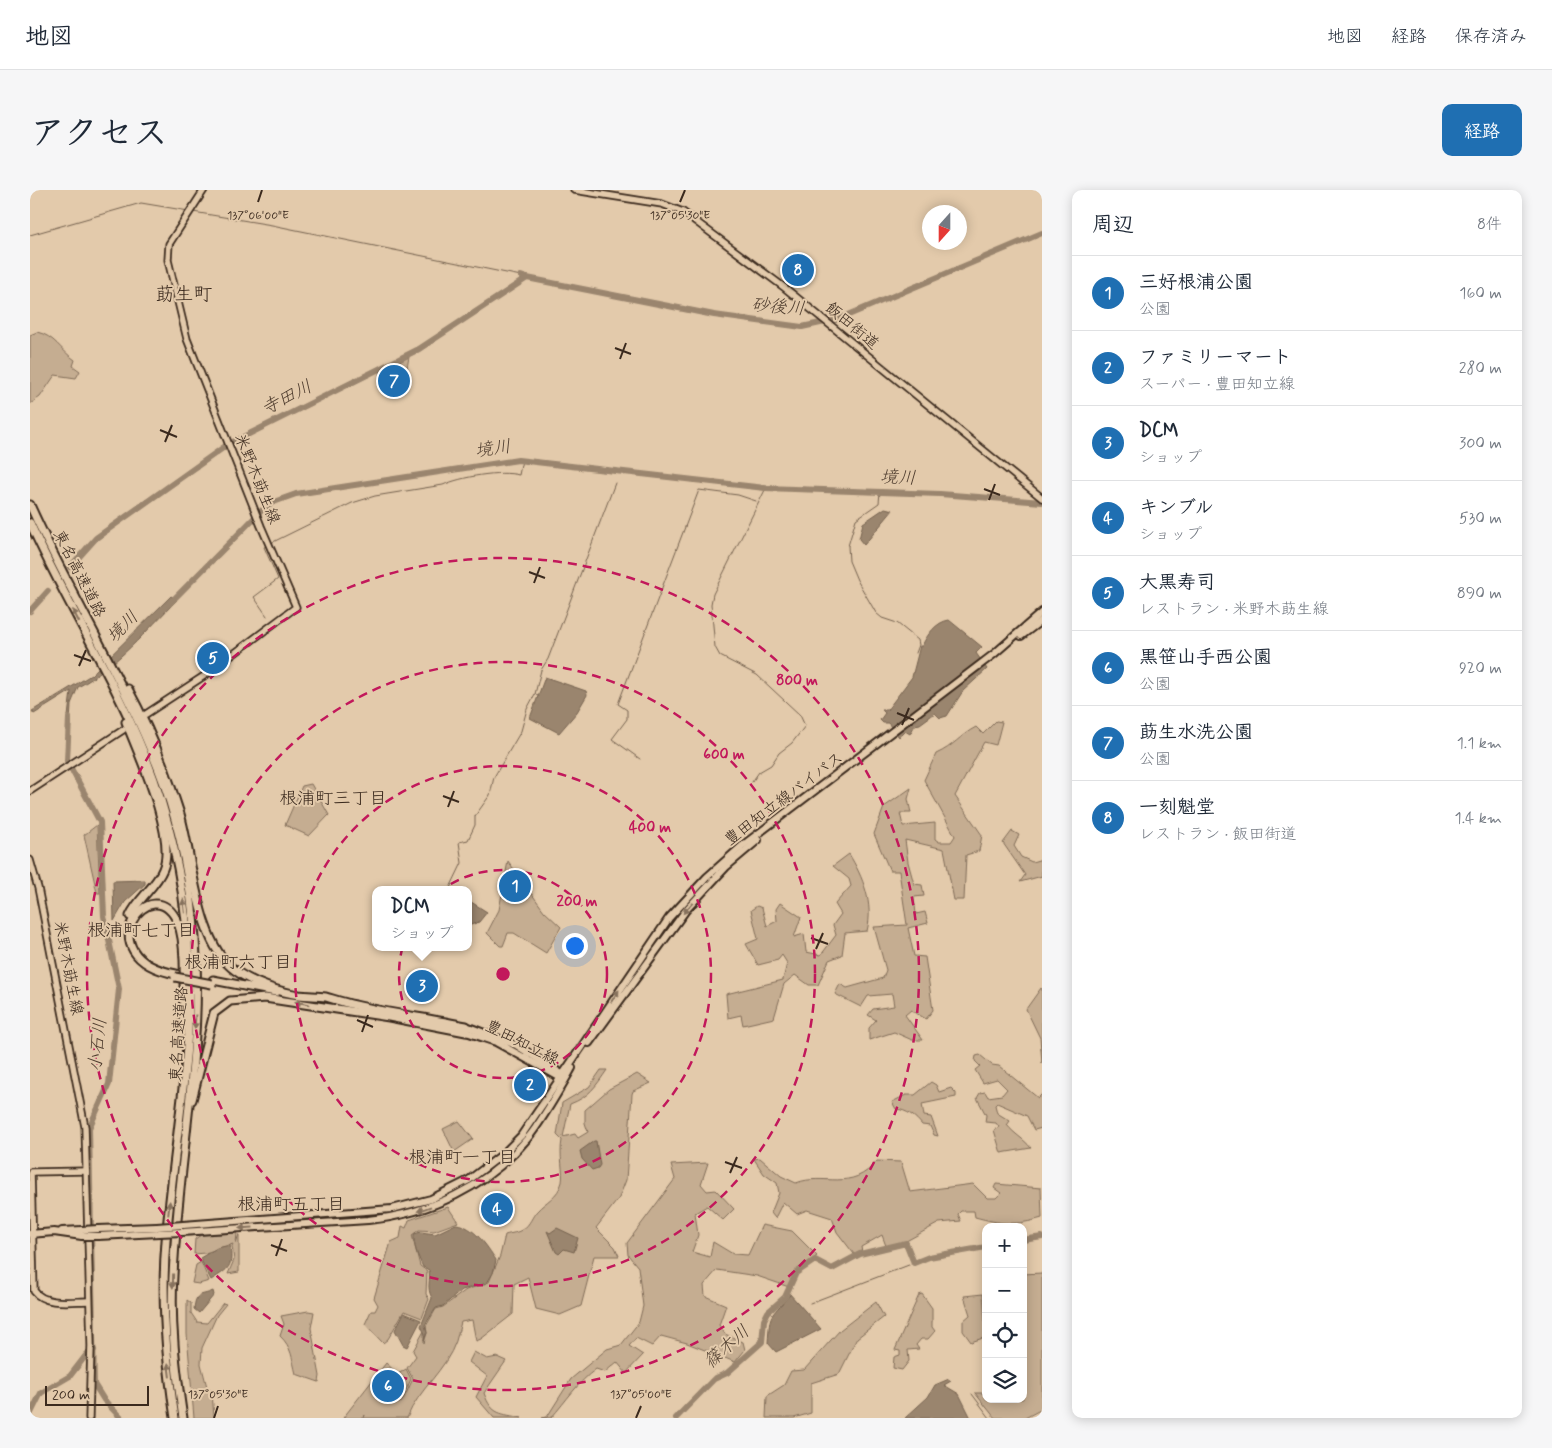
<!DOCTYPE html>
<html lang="ja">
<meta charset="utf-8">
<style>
:root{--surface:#fff;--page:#f6f6f7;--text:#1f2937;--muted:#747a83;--line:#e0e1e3;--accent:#1f6fb2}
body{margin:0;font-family:Mynerve,"Klee One",sans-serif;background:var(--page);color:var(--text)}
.controls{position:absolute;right:15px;bottom:15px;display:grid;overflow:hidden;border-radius:10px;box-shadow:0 2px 12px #0003}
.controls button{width:45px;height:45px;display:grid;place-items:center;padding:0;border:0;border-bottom:1px solid var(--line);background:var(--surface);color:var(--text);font:25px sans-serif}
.compass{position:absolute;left:892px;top:15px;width:45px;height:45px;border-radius:50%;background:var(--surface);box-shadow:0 2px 12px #0003;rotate:201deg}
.scale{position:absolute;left:15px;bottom:12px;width:104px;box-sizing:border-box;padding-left:5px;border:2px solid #3b2a1e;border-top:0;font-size:14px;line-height:18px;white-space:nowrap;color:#3b2a1e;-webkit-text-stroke:4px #e3caab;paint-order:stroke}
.you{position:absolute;left:544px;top:755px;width:18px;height:18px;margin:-12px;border:4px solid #fff;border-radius:50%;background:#1a73e8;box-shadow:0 0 0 8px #1a73e833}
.badge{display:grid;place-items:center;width:32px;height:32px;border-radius:50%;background:var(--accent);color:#fff;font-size:16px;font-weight:700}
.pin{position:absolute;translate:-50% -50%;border:2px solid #fff;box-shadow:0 1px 5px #0006}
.popup{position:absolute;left:342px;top:696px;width:100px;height:65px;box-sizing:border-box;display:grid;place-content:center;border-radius:10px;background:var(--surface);filter:drop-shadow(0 1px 4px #0005);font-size:16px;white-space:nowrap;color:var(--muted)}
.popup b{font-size:19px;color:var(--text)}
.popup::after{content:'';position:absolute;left:50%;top:100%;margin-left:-10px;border:10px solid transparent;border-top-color:var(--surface)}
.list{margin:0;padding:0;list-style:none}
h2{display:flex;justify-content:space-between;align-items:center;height:65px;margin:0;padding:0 20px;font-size:21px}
h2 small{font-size:16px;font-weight:400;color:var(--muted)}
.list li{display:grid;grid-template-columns:32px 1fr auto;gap:15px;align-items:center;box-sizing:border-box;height:75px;padding:0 20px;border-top:1px solid var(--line)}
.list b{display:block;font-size:19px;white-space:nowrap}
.list p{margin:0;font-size:16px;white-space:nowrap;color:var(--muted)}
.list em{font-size:16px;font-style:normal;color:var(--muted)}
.icon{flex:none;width:28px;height:28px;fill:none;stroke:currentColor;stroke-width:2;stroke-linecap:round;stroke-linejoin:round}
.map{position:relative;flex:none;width:1012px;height:1228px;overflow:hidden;border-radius:10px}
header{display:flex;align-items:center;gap:30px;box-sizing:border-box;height:70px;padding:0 25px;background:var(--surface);border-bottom:1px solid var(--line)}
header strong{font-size:24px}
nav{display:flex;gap:28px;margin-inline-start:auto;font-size:18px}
.intro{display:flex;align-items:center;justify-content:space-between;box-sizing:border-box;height:120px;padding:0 30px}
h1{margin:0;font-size:35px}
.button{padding:12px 22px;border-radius:10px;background:var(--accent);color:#fff;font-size:18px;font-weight:700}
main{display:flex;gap:30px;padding:0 30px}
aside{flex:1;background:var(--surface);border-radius:10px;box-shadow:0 2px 12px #0003}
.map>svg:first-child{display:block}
.green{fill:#c5ad91;stroke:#806c58}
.water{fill:#9a856e;stroke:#74614e}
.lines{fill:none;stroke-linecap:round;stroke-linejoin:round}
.stream{stroke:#74614e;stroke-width:1}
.river{stroke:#9a856e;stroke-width:6}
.secondary-casing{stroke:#3b2a1e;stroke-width:9}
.primary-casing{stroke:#3b2a1e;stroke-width:10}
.highway-casing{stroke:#3b2a1e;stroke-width:11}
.secondary{stroke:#e3caab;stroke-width:5.5}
.primary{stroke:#e3caab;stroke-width:6}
.highway{stroke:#e3caab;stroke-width:7}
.primary-bridge-casing{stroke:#3b2a1e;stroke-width:10;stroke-linecap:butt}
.highway-bridge-casing{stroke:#3b2a1e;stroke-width:11;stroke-linecap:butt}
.primary-bridge{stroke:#e3caab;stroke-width:6}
.highway-bridge{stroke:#e3caab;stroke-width:7}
.oneway{fill:#87725d}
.ticks{fill:none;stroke:#3b2a1e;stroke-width:2}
.ring{fill:none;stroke:#c2185b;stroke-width:2.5;stroke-dasharray:9 6}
.labels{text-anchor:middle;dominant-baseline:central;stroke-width:4;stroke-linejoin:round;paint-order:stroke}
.street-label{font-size:16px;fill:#3b2a1e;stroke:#e3caab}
.water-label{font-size:18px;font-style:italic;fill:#4e3c2e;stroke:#e3caab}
.neighbourhood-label{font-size:18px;fill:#3b2a1e;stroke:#e3caab}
.quarter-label{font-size:19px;fill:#3b2a1e;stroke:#e3caab}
.ticks-label{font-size:12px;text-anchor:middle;fill:#3b2a1e;stroke:#e3caab;stroke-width:4;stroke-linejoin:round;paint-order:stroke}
.centre{fill:#c2185b;stroke:#e3caab;stroke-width:2.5}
.ring-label{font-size:15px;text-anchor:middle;font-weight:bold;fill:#c2185b;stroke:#e3caab;stroke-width:4;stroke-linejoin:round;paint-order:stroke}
</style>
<header>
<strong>地図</strong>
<nav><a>地図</a><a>経路</a><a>保存済み</a></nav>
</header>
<div class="intro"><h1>アクセス</h1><a class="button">経路</a></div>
<main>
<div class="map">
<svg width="1012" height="1228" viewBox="0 0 1012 1228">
<rect width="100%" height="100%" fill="#e3caab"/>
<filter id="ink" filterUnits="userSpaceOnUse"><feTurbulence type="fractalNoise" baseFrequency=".02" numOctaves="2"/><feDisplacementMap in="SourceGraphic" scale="10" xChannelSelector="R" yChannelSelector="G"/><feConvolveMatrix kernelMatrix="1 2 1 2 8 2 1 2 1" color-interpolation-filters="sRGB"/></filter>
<g filter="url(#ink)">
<!-- green -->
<g class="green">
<path d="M7 142C25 146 30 160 45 170L43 176 50 181 46 188 25 185 10 207 0 214V145Z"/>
<polygon points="379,167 373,200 361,207 350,182"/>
<path d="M966 531 972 532 966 555 954 552 925 606 952 645 949 661 936 665 934 710H924L914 659 875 650 878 672 884 694 892 695 894 706 884 707 886 724 895 722 898 733 878 738 884 766 895 767 903 820 896 829 881 820 875 825 893 850H882L864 842 839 850V838L846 830 838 825 843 819 864 816 862 804 838 806 831 817 805 804 810 794 817 798 853 788 856 780 844 737 877 735 869 681H860L844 644 854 617 881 598 878 609 881 623H870L873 636 905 633V649L909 652H921L925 646 894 590 906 564C924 556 929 546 946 537L953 544Z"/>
<polygon points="281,594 299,625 279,646 255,635 272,596"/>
<polygon points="67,635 70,703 67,703 54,645"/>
<polygon points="982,641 989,645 984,656 991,667 1002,672 1012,669 1012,686 990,692 995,685 973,653"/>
<path d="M819 664C833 687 844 714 837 741L815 743 812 765 799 770 788 795H779L765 785 754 794 744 828 713 835 711 825 698 828 696 804 753 790 757 773 752 765 748 770 728 775 716 754 728 749 721 720 727 716 732 718 737 736 747 731 746 719 750 713 771 727 764 747 774 744 776 762 791 765 806 745 803 735 811 724 805 714 821 696 819 689 803 676Z"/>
<polygon points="478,671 514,721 531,737 516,763 484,743 478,743 473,756 470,756 457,743 469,720"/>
<polygon points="1011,798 1012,799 1012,873 1010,848 996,819"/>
<path d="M950 865 962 875 969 876 1008 908 1012 904V938L1004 940 997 926 967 913 965 915 967 923 980 931 977 935C985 945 993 948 1001 958L971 963 964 940 969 937 966 933 955 932 956 925 947 908 950 903 955 902 958 907 972 905 977 899 967 889 953 893 945 880 950 876 945 871 946 866Z"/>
<path d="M571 880H577C566 896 559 907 540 914L533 947 545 944 548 948 558 942 555 933V920L579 899 607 884 621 893 603 901 602 904 596 990 589 1008 566 1038 585 1057 589 1066H564L551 1116 530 1125 506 1119 498 1087 484 1094 483 1124 451 1149 446 1151 442 1130 431 1132C429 1138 428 1145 426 1151 416 1180 388 1200 377 1228H334L335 1225 333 1228H313L356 1173 368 1184 376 1179 381 1189 372 1209 365 1210 353 1205 366 1214 372 1212 383 1189 377 1178 386 1166 383 1161 394 1141V1153L397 1143 396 1136 406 1119 413 1117 436 1100 459 1092 470 1066 475 1045C481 1043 488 1043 493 1039 500 1035 502 1026 507 1021 516 1011 528 1007 532 992 534 982 529 966 532 950L527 945 532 913 559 897Z"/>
<path d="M901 892 906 895 909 902 921 898 926 903V907L892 914 894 926 901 927 908 946 904 945 900 936 892 935C886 927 877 920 866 919L862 912 876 905H885Z"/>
<polygon points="429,931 443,949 424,962 413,939"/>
<path d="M730 968 751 986 766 993C794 982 821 1003 847 971L871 972 880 1002 943 994 957 1008H966L971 1003 964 998 966 994 1011 998 1012 1028C986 1036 971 1034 945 1027L944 1021H931L928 1024 931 1031 909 1033 869 1055 856 1056 852 1045 831 1057 832 1062 824 1064 807 1042 802 1028 777 1020 767 1024 753 1012 745 1028 741 1023 749 1003 747 993 734 984 724 969Z"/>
<path d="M678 973 671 994 677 1001 686 1000 704 1019 693 1030 677 1016 665 1023 668 1045 662 1062 680 1067 683 1052 703 1064 718 1065 732 1035 762 1041 787 1066 764 1082 759 1097 727 1086 687 1080 674 1095 675 1106 696 1115 689 1135 695 1144 713 1152 715 1160 705 1172 657 1153 631 1146 622 1156 606 1148 599 1156 613 1165 596 1183 587 1172 575 1182 566 1179C547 1193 537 1210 521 1228H512L517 1227 541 1189 577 1159 591 1155 609 1132 613 1116 608 1077 598 1065 597 1053 645 989 641 975Z"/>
<polygon points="418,1017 428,1032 404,1041 389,1040 382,1045 390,1076 397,1081 396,1104 399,1109 392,1128 374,1121 358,1149 353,1153 335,1134 341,1121 345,1121 348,1115 344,1108 361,1052 370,1048 372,1036 376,1038 379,1030"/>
<polygon points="207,1043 206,1053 209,1044 209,1082 198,1084 204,1070 202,1056 203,1054 175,1063 164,1064 165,1049 171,1045"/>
<polygon points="171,1072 179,1091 169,1094 162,1093 166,1075"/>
<polygon points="1012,1083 1012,1219 995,1228 965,1228 945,1203 956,1203 956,1209 993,1209 993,1084"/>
<polygon points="892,1104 902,1118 902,1137 905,1141 898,1149 891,1149 886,1155 889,1159 878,1160 879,1171 872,1180 863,1178 864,1167 870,1165 870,1161 865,1160 889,1105"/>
<polygon points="953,1104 956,1147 941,1152 933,1141 933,1131 940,1125 934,1106"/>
<polygon points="157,1110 161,1113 161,1123 167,1132 177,1133 193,1113 196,1114 187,1125 172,1158 171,1174 177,1197 182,1202 184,1228 164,1228 157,1144"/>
<polygon points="846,1112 854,1127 827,1148 809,1184 781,1193 781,1223 764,1228 736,1228 737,1206 754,1195 761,1181 774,1180 810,1140"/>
<path d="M278 1121 284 1122 281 1138 290 1186 289 1192 266 1184C262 1169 262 1157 250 1146L254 1134 251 1126Z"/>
<path d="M444 1162 457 1169 467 1167 476 1171 454 1203C462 1226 471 1223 492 1228H464L446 1207 457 1186 439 1172Z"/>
</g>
<!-- water -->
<g class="water">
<polygon points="855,318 863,320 834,355 829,349 833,333"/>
<path d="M141 406 147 410C116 441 87 476 48 497L41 514 40 535H37L41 501 4 524 2 521 61 485Z"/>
<path d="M919 430 952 457 946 463 957 479 933 501 917 526 910 528 905 523 890 534 885 535 880 544 875 541 869 547 858 533H853L850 530 855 523 852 520H857L882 487 890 456H892C897 445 906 432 919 430Z"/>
<polygon points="515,487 556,501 557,505 547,522 529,543 500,528"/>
<polygon points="115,690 115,694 95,712 84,731 83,691"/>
<polygon points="438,710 457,722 449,732 438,736"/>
<polygon points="564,951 566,951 570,975 568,978 562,980 552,969 550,961"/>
<path d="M426 1034C444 1036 457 1056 466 1070L463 1083 457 1093 432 1100 413 1116 406 1118 395 1135 397 1143 394 1150 395 1144 391 1136 402 1108C396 1097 401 1091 399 1080L393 1077C388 1067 383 1055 384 1044L391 1042 405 1044Z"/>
<polygon points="527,1038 548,1048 544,1062 534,1059 529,1064 526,1062 517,1041 520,1043"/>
<path d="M200 1055C203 1077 200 1078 181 1090L170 1068 187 1058Z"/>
<path d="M183 1101 184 1105 169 1123 164 1119C166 1101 170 1107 183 1101Z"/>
<path d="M759 1103 791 1139 746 1162 738 1153C740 1121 739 1129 760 1105Z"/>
<polygon points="374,1123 391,1130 377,1157 373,1155 365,1140"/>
<polygon points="919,1189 921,1191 914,1195 929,1204 941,1228 875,1228 898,1207 905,1195"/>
</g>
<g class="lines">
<!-- stream -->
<g class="stream">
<polyline points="163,22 242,35 491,86"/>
<polyline points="0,45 111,13 159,21"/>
<polyline points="594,285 594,282"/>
<polyline points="850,302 849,313 826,329 818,356 819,371 827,390 846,423 852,428 867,433 888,450 889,455 886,463"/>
<path d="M241 353 322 313 345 306 413 295C431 287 470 280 489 285L492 270"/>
<polyline points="237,426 224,407 248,389 234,357 238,355"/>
<polyline points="509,506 505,504 511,480 518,469 585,293"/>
<polyline points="610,569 582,549 597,529 597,520 588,514 669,300 708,305 726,311"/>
<polyline points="722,592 729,582 741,575 749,563 762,553 775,536 770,525 727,485 690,466 685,457 681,414 683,404 736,298"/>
<polyline points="419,700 432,673 429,652 438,650 445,635 445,626 460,605 464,587 491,541 497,519 505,504"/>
<polyline points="780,1113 884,1073"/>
<polyline points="942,1204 960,1228"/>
</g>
<!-- river -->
<g class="river">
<polyline points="497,88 684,125 772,137 809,129 1012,43"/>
<polyline points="40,377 66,348 197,255 389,159 497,88 491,86"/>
<polyline points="139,414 230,322 241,313 266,304 488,270 735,298 910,304 1012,312"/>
<polyline points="0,421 18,401"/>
<polyline points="39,528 37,571 70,632 74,726 89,799 79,894 59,938 64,1194 74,1210 91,1228"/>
<polyline points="993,1050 1012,1047"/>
<polyline points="0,1225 11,1203 40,1186 57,1164 64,1160"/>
<polyline points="646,1228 684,1189 697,1183 732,1152 734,1130 738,1122 755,1107 766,1083 785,1070 802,1079 830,1064 876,1053 884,1073 899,1067 956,1057"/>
</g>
<!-- secondary casing -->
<g class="secondary-casing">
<g id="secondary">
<polyline points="544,0 632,14 653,22 755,98 1012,308"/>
<polyline points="116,524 177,484 266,417 231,336 157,149 138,70 139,54 174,0"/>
<polyline points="0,601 93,540"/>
<polyline points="0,670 8,698 55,937 61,1156 59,1228"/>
<path d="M56 981 1 982 4 1101C15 1116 42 1111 59 1111"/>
</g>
</g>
<!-- primary casing -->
<g class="primary-casing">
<g id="primary">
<polyline points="991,446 1012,430"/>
<polyline points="436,836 486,855 535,886"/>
<polyline points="436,842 466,852 533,889"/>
<polyline points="559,853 656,720 696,677 728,650"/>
<polyline points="153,1035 362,1019 401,1009 439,990 473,964 491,946 639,728 677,687 712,656 964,464 1012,422"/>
<polyline points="68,1039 127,1037"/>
<polyline points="32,1041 52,1040"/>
<path d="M152 1042 338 1030C399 1024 457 997 497 949 512 931 530 899 542 878"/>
<polyline points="0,1044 24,1042 52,1046"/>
<polyline points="68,1046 129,1043"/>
</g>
</g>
<!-- highway casing -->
<g class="highway-casing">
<g id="highway">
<path d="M0 315C42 409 99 497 134 594 151 643 161 697 165 748 173 861 148 973 143 1086 140 1133 146 1181 153 1228"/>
<path d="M0 333C35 411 82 484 114 563 139 624 153 688 158 753 165 853 144 952 136 1051 131 1110 136 1169 145 1228"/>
<path d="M98 499C120 539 136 580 150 624 163 668 166 754 206 781 223 793 249 802 269 805 278 806 287 806 296 807 306 810 315 813 325 815 362 824 399 828 436 836"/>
<path d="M96 532C109 565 147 647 133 679 126 697 108 708 100 726"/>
<path d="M146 784C53 767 123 675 148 733 158 757 153 809 153 836"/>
<polyline points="183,790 246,802"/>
<polyline points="162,910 184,823 200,811 235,808 359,827 436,842"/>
</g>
</g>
<!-- secondary -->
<use href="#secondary" class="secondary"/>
<!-- primary -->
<use href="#primary" class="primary"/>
<!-- highway -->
<use href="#highway" class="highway"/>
<!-- primary-bridge casing -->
<g class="primary-bridge-casing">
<g id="primary-bridge">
<polyline points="127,1037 153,1035"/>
<polyline points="52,1040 68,1039"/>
<polyline points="129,1043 152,1042"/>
<polyline points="52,1046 68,1046"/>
</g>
</g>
<!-- highway-bridge casing -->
<g class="highway-bridge-casing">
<polyline id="highway-bridge" points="145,787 182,794"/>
</g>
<!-- primary-bridge -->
<use href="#primary-bridge" class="primary-bridge"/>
<!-- highway-bridge -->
<use href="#highway-bridge" class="highway-bridge"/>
</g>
<!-- one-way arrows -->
<defs><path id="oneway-solid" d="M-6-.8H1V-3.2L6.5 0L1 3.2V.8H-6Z" transform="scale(1.25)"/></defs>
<g class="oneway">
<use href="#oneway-solid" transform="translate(46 426) rotate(-117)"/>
<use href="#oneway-solid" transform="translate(154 716) rotate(-97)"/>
<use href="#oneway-solid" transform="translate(658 718) rotate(131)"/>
<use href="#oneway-solid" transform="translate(585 806) rotate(-57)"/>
<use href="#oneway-solid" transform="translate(272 813) rotate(-170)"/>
<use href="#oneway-solid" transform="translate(165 832) rotate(93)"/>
<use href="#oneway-solid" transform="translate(139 1018) rotate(-84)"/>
<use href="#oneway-solid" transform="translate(394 1019) rotate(160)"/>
<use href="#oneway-solid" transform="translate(216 1038) rotate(177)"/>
<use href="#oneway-solid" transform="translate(143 1091) rotate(91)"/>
<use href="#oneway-solid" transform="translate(139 1180) rotate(-97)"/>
</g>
</g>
<!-- ticks -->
<path class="ticks" d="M228 12 232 0M650 12 655 0M585 158 601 164M590 169 596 153M130 240 147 247M135 252 142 235M954 299 970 305M959 310 965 294M499 382 515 388M504 393 510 377M44 465 61 471M49 476 56 460M867 523 884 530M872 535 879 518M413 606 429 612M418 617 424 601M781 748 798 754M786 759 793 743M327 830 343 837M332 842 338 825M695 972 712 978M700 983 707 967M241 1055 257 1061M246 1066 252 1049M184 1228 188 1216M606 1228 611 1216"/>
<!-- distance rings -->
<g class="ring">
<circle cx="473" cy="784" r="104"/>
<circle cx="473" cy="784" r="208"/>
<circle cx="473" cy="784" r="312"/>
<circle cx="473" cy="784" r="416"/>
</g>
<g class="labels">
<!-- street labels -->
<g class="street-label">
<text transform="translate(822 136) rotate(40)">飯田街道</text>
<text transform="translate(227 289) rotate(68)">米野木莇生線</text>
<text transform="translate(49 384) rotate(63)">東名高速道路</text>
<text transform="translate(754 609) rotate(-37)">豊田知立線バイパス</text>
<text transform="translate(38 778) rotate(79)">米野木莇生線</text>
<text transform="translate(149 844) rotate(-86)">東名高速道路</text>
<text transform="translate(492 853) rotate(27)">豊田知立線</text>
</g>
<!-- water labels -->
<g class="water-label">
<text transform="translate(748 117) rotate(5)">砂後川</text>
<text transform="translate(257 208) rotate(-27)">寺田川</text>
<text transform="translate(463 259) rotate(-8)">境川</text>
<text transform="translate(868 288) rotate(2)">境川</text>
<text transform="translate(93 437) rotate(-45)">境川</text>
<text transform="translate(68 855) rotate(-84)">小石川</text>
<text transform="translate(697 1157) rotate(-42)">篠木川</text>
</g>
<!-- neighbourhood labels -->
<g class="neighbourhood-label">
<text x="303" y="609">根浦町三丁目</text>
<text x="111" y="741">根浦町七丁目</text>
<text x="208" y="773">根浦町六丁目</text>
<text x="432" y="968">根浦町一丁目</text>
<text x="261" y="1015">根浦町五丁目</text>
</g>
<!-- quarter labels -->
<g class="quarter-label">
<text x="154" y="104">莇生町</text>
</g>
</g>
<g class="ticks-label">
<text x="228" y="29">137°06'00"E</text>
<text x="650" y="29">137°05'30"E</text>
<text x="188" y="1208">137°05'30"E</text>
<text x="611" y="1208">137°05'00"E</text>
</g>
<circle cx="473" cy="784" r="8" class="centre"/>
<g class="ring-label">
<text x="767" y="495">800 m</text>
<text x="694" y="569">600 m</text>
<text x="620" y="642">400 m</text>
<text x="547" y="716">200 m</text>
</g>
</svg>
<div class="controls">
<button>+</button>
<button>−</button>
<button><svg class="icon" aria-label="locate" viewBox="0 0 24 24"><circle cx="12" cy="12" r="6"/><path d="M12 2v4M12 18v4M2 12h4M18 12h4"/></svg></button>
<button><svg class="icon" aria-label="layers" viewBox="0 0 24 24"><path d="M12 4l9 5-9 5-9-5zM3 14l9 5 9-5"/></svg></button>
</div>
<svg class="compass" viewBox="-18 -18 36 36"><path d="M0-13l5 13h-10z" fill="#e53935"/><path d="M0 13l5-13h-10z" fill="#747a83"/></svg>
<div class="scale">200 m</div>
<div class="you"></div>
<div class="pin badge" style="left:485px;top:696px">1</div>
<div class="pin badge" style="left:500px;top:895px">2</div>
<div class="pin badge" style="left:392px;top:796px">3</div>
<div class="popup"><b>DCM</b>ショップ</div>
<div class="pin badge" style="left:467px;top:1019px">4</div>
<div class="pin badge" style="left:183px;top:468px">5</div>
<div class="pin badge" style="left:358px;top:1196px">6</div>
<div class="pin badge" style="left:364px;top:191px">7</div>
<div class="pin badge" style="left:768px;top:80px">8</div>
</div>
<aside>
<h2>周辺<small>8件</small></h2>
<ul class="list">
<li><span class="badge">1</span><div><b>三好根浦公園</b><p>公園</p></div><em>160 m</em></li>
<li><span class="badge">2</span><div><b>ファミリーマート</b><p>スーパー · 豊田知立線</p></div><em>280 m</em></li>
<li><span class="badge">3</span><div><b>DCM</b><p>ショップ</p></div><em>300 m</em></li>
<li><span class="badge">4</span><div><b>キンブル</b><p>ショップ</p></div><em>530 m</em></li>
<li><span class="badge">5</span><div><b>大黒寿司</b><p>レストラン · 米野木莇生線</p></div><em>890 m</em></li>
<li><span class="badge">6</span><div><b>黒笹山手西公園</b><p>公園</p></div><em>920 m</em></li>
<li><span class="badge">7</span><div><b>莇生水洗公園</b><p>公園</p></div><em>1.1 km</em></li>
<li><span class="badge">8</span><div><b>一刻魁堂</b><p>レストラン · 飯田街道</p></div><em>1.4 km</em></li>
</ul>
</aside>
</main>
